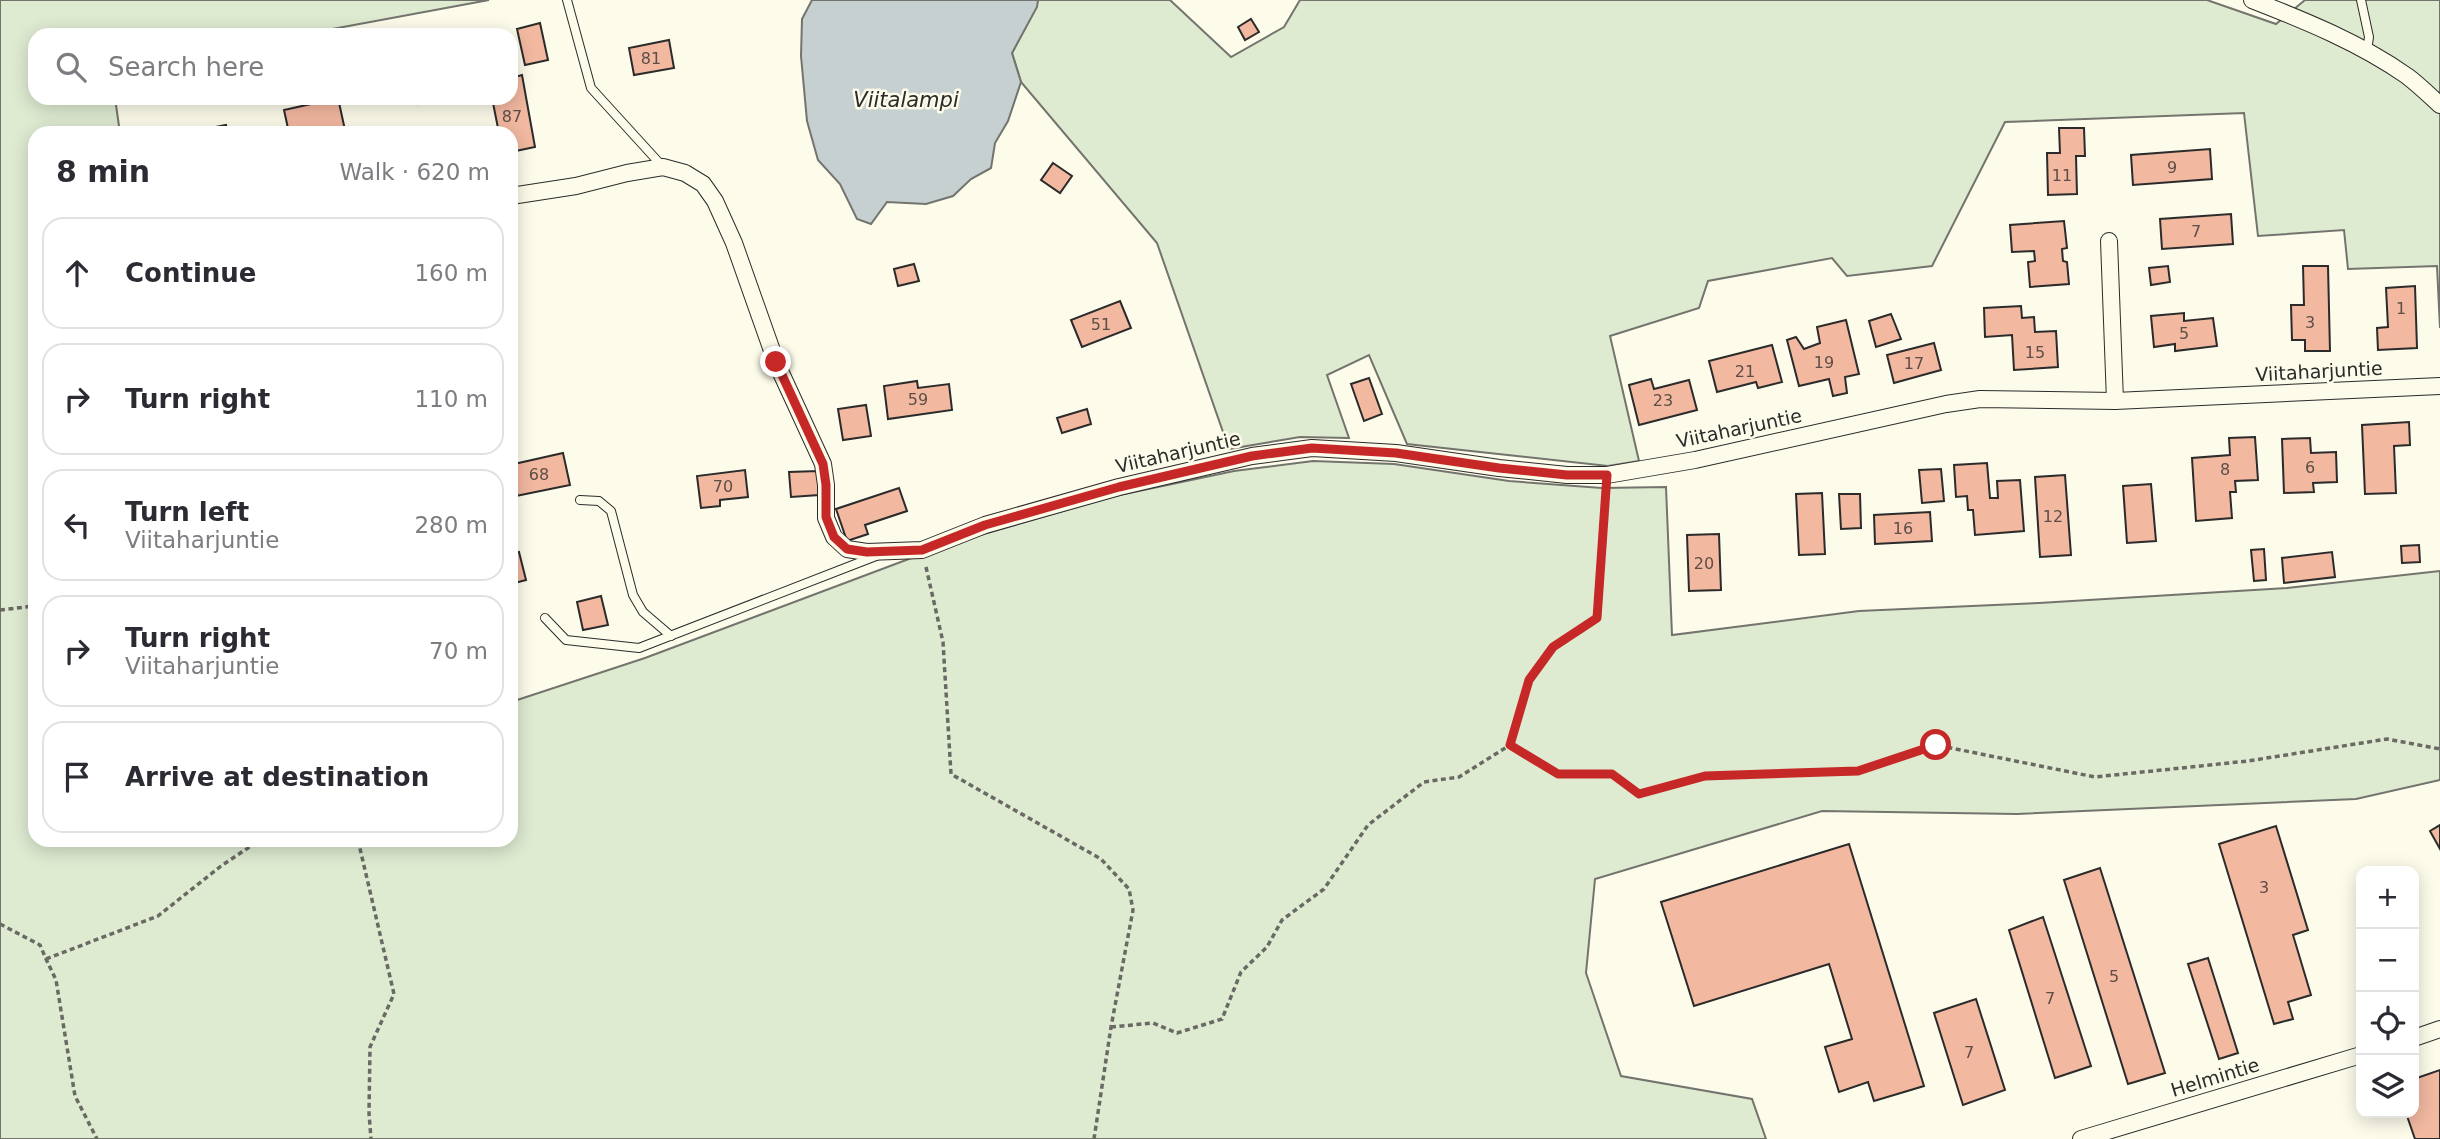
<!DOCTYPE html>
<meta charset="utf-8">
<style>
:root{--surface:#fff;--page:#f7f7f7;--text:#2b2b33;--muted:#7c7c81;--line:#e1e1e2}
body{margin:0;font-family:"DejaVu Sans",sans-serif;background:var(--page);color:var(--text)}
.controls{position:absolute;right:21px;bottom:21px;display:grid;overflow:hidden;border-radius:14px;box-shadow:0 4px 18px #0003}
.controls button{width:63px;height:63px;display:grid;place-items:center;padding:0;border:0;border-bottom:2px solid var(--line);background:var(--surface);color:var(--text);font:35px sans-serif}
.stop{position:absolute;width:21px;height:21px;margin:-16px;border:5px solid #c62828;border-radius:50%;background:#fff}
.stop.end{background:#c62828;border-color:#fff;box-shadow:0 2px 7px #0008}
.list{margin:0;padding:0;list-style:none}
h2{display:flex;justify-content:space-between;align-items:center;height:91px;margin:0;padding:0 28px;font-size:30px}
h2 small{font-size:23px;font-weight:400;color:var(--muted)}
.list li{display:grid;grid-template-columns:46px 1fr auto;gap:21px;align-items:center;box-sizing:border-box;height:112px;margin:0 14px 14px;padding:0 14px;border:2px solid var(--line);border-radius:21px}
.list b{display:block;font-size:26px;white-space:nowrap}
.list p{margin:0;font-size:23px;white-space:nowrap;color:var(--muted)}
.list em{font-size:23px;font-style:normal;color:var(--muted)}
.icon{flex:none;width:38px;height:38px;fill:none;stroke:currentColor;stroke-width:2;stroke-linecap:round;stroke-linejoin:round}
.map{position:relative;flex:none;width:2440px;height:1139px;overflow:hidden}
.search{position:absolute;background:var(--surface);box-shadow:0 4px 18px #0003;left:28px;top:28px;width:490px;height:77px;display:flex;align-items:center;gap:18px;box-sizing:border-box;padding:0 24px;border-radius:21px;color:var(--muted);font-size:26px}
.panel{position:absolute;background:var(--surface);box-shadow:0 4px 18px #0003;left:28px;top:126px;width:490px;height:721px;border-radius:21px}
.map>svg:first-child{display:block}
.green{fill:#deebd1;stroke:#74746e;stroke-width:2}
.water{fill:#c7d0d0;stroke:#74746e;stroke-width:2}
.building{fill:#f2b8a0;stroke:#2b2b2b;stroke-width:2}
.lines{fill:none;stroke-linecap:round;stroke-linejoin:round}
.lane-casing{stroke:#2b2b2b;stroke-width:10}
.street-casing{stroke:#2b2b2b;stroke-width:18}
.path{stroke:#6a6964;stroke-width:3.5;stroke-dasharray:5 3.5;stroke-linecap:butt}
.lane{stroke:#fdfbea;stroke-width:8}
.street{stroke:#fdfbea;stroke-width:16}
.route{stroke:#c62828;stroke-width:9}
.labels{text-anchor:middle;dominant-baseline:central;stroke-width:5;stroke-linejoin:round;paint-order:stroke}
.number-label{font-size:16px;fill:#5d4e48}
.street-label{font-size:19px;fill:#2b2b2b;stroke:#fdfbea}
.water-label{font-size:21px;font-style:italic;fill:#2b2b2b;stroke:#fdfbea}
</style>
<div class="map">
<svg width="2440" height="1139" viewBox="0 0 2440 1139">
<rect width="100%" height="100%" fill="#fdfbea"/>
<!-- green -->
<g class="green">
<polygon points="0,0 489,0 300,35 35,35 35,98 115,98 120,133 35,133 35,840 511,840 511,702 645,658 946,545 1115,496 1234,471 1313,461 1394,464 1509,481 1602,488 1666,487 1672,635 1859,611 2039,603 2287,588 2440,571 2440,780 2356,799 2017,814 1822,811 1595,879 1586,973 1621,1076 1752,1099 1766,1139 0,1139"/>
<polygon points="1038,0 1170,0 1231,57 1284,27 1300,0 2207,0 2276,24 2305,0 2440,0 2440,328 2437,266 2348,269 2344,230 2258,236 2244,113 2005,122 1932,266 1847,276 1832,258 1708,281 1699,308 1610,336 1639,461 1608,466 1407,444 1369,355 1327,375 1349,438 1300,437 1229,449 1157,243 1021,82 1012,53 1036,7"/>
</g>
<!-- water -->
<polygon class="water" points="812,0 1038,0 1037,7 1012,53 1021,82 1008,121 995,143 991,168 971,179 953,196 926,204 887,202 871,224 857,219 840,184 818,160 807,121 801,56 802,19"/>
<!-- building -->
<g class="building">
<polygon points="1251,19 1259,32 1245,40 1238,27"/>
<polygon points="540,23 548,60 525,65 517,29"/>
<polygon points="669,40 674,68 634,75 629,48"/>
<polygon points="522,75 535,147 511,152 511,133 499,133 492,98 511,98 511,78"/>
<polygon points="338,98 345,130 330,133 289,133 284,110"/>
<polygon points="401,98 423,98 417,104"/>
<polygon points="226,125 228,133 186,133"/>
<polygon points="2059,128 2084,128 2085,156 2076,156 2077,194 2048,195 2047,153 2060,153"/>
<polygon points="2210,149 2212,179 2133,185 2131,155"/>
<polygon points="1053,163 1072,176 1060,193 1041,180"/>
<polygon points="2231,214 2233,244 2162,249 2160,219"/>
<polygon points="2064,221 2067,248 2062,249 2063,261 2067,262 2069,284 2030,287 2028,262 2035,261 2034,251 2012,252 2010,225"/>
<polygon points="914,264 919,281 898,286 894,269"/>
<polygon points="2168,266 2170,282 2151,285 2149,268"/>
<polygon points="2303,266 2328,266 2330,351 2305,351 2305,340 2292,340 2291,305 2304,305"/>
<polygon points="2415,286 2417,348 2378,350 2377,328 2388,327 2386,288"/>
<polygon points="1120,301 1131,328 1082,347 1071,320"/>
<polygon points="2021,306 2022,318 2034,317 2035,332 2056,331 2058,367 2014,370 2012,335 1985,337 1984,308"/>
<polygon points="2184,313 2184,321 2213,318 2217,346 2175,351 2175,344 2154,347 2151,316"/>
<polygon points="1891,314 1901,339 1876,347 1869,321"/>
<polygon points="1846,320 1859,374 1845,377 1847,393 1833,396 1829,379 1799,386 1787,340 1796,337 1804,349 1820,343 1817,327"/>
<polygon points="1934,343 1941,370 1894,383 1887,355"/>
<polygon points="1772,345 1782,382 1758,388 1756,382 1717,392 1709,361"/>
<polygon points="1369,378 1382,414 1364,421 1351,384"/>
<polygon points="1651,379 1654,389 1689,380 1697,410 1639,425 1629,385"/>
<polygon points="917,381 918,388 949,384 952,410 888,419 884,386"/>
<polygon points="866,405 871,436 843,440 838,409"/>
<polygon points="1087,409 1091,424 1062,433 1057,418"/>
<polygon points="2409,422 2410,445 2394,446 2396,493 2365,494 2362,425"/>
<polygon points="2255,437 2258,480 2235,481 2236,492 2230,492 2232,518 2196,521 2192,458 2230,455 2229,438"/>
<polygon points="2310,438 2311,453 2336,452 2337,482 2313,483 2314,492 2284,493 2282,439"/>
<polygon points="511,450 514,464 563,453 570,485 511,497"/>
<polygon points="1987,463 1990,498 1998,498 1997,481 2020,480 2024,531 1975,535 1973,510 1968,510 1967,496 1956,497 1954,465"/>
<polygon points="1941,469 1944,501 1922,503 1919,470"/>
<polygon points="745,470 748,497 720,500 720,506 701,508 697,476"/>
<polygon points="818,471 819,495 791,497 789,472"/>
<polygon points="2065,475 2071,555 2040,557 2035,477"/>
<polygon points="2151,484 2156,541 2127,543 2123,486"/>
<polygon points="899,488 907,511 865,525 868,534 847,541 836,509"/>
<polygon points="1822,493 1825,554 1799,555 1796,494"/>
<polygon points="1839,494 1860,494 1861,528 1841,529"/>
<polygon points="1930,512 1932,541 1875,544 1874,515"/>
<polygon points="1719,534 1721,590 1689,591 1687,535"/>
<polygon points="2419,545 2420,562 2402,563 2401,546"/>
<polygon points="2264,549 2266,580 2254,581 2251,550"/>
<polygon points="519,552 526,580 511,584 511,554"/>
<polygon points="2332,552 2335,577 2284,583 2282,558"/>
<polygon points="601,596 608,625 583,630 577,602"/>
<polygon points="511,626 516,653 511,654"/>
<polygon points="2440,825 2440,849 2430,831"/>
<polygon points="2276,826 2308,930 2293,935 2311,995 2288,1002 2293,1019 2274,1024 2219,844"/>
<polygon points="1849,844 1924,1086 1874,1101 1868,1082 1839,1092 1825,1047 1852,1039 1829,964 1694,1006 1661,902"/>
<polygon points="2100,868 2165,1073 2128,1084 2064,880"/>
<polygon points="2043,917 2091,1066 2055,1078 2009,930"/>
<polygon points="2208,958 2238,1053 2219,1059 2188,964"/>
<polygon points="1976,999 2005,1090 1963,1105 1934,1013"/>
<polygon points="2440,1070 2440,1139 2415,1139 2406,1113 2414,1113 2414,1079"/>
</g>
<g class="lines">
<!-- lane casing -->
<g class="lane-casing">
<g id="lane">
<polyline points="567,0 591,88 663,167"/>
<polyline points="2361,0 2369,37 2367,51"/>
<polyline points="580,500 599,501 611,511 633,595 643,612 671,636"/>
<polyline points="545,618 566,640 639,648 876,556"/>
</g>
</g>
<!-- street casing -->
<g class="street-casing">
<g id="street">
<path d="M2252 0C2306 21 2360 43 2407 76 2419 85 2429 95 2440 105"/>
<polyline points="511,196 576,186 627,173 663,167 685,173 703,184 715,201 734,243 776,362 823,464 826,485 826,518 834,537 847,549 867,552 922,550 985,525 1119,487 1252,456 1312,448 1396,453 1499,468 1567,475 1607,475 1695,460 1946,404 1980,399 2115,401 2440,386"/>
<polyline points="2109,241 2115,401"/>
<polyline points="2414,1038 2440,1029"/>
<polyline points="2081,1139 2361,1055"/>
</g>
</g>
<!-- path -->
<g class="path">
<polyline points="926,567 943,642 951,774 1101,859 1129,889 1133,910 1111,1027 1094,1139"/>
<polyline points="0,610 35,606"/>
<polyline points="1510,745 1558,774 1612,774 1639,794 1705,776 1858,771 1936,745 2095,777 2248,761 2387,739 2440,749"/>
<polyline points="358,840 394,994 370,1047 369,1113 371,1139"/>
<polyline points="0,924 40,945 46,959 56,980 75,1096 97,1139"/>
<polyline points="46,959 158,916 221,866 260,840"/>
<polyline points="1111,1027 1153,1023 1177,1033 1222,1019 1241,972 1267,947 1282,920 1324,889 1368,825 1424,782 1459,777 1510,745 1529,680 1553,647 1597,618 1605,491"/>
</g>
<!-- lane -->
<use href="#lane" class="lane"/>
<!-- street -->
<use href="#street" class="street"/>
</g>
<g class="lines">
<!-- route -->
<polyline class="route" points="776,362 823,464 826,485 826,517 834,537 847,549 867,552 922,550 985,525 1119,487 1252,456 1312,448 1396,453 1499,468 1567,475 1607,475 1597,618 1553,647 1529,680 1510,745 1558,774 1612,774 1639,794 1705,776 1858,771 1936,745"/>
</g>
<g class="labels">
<!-- number labels -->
<g class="number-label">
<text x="651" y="58">81</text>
<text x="512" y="116">87</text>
<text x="2172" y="167">9</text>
<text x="2062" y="175">11</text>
<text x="2196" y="231">7</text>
<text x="2401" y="308">1</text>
<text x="2310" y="322">3</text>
<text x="1101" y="324">51</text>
<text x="2184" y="333">5</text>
<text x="2035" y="352">15</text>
<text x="1824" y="362">19</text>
<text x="1914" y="363">17</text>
<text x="1745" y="371">21</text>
<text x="918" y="399">59</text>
<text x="1663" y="400">23</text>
<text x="2310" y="467">6</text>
<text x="2225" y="469">8</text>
<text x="539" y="474">68</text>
<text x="723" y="486">70</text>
<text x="2053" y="516">12</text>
<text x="1903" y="528">16</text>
<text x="1704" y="563">20</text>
<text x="2264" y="887">3</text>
<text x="2114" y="976">5</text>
<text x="2050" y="998">7</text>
<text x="1969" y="1052">7</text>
</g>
<!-- street labels -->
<g class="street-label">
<text transform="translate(2319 371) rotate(-3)">Viitaharjuntie</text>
<text transform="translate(1739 428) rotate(-12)">Viitaharjuntie</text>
<text transform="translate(1178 452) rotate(-13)">Viitaharjuntie</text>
<text transform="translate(2215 1077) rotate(-17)">Helmintie</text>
</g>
<!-- water labels -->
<g class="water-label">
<text x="906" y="100">Viitalampi</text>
</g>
</g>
</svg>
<div class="controls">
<button>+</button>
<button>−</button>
<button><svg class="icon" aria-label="locate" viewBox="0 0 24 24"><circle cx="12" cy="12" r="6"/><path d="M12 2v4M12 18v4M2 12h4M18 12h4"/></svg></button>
<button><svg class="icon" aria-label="layers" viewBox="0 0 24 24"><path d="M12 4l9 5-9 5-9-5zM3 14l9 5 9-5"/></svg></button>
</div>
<div class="stop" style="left:1936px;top:745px"></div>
<div class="stop end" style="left:776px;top:362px"></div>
<div class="search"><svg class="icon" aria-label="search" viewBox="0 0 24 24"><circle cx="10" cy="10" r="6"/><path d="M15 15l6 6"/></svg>Search here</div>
<section class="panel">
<h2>8 min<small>Walk · 620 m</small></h2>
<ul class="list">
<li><svg class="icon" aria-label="ahead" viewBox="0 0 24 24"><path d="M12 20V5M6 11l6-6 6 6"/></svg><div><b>Continue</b></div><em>160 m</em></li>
<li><svg class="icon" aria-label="right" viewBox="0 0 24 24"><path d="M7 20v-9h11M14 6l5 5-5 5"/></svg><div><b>Turn right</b></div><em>110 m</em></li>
<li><svg class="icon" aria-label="left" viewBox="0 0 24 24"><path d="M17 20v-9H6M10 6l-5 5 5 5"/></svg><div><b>Turn left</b><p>Viitaharjuntie</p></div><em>280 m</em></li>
<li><svg class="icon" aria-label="right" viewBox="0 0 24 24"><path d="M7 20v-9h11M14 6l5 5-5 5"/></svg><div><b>Turn right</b><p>Viitaharjuntie</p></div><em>70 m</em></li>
<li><svg class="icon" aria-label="arrive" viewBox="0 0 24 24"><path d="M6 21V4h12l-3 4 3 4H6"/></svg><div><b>Arrive at destination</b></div></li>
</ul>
</section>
</div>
